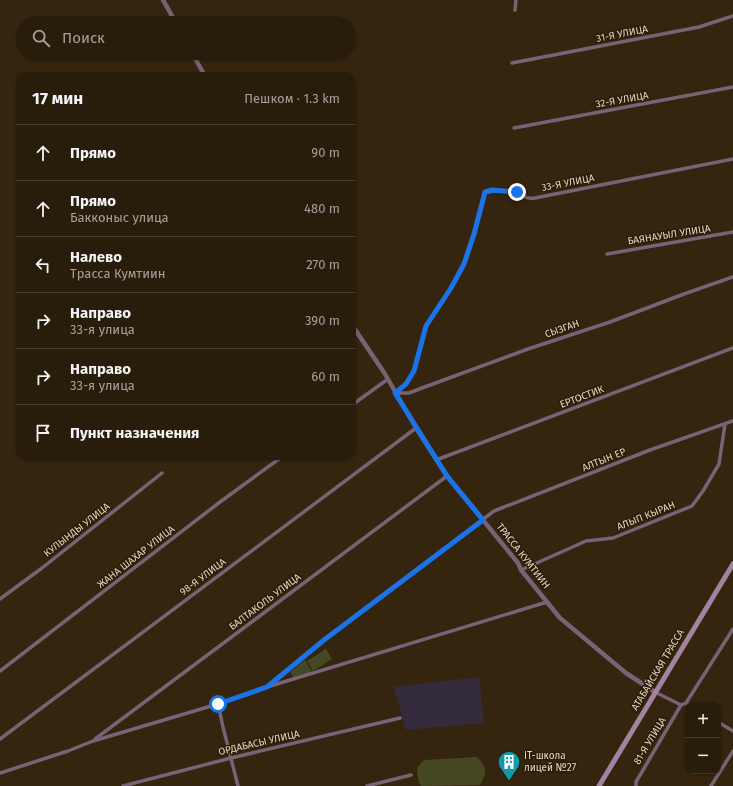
<!DOCTYPE html>
<html lang="ru">
<meta charset="utf-8">
<style>
:root{--surface:#281c0a;--page:#342918;--text:#f1f3f6;--muted:#a5a19c;--line:#443a2b}
body{margin:0;font-family:"Fira Sans",sans-serif;background:var(--page);color:var(--text)}
.controls{position:absolute;right:12px;bottom:12px;display:grid;overflow:hidden;border-radius:8px;box-shadow:0 1px 3px #0004}
.controls button{width:36px;height:36px;display:grid;place-items:center;padding:0;border:0;border-bottom:1px solid var(--line);background:var(--surface);color:var(--text);font:20px sans-serif}
.stop{position:absolute;width:12px;height:12px;margin:-9px;border:3px solid #1a73e8;border-radius:50%;background:#fff}
.stop.end{background:#1a73e8;border-color:#fff;box-shadow:0 1px 4px #0008}
.list{margin:0;padding:0;list-style:none}
h2{display:flex;justify-content:space-between;align-items:center;height:52px;margin:0;padding:0 16px;font-size:17px}
h2 small{font-size:13px;font-weight:400;color:var(--muted)}
.list li{display:grid;grid-template-columns:26px 1fr auto;gap:12px;align-items:center;box-sizing:border-box;height:56px;padding:0 16px;border-top:1px solid var(--line)}
.list b{display:block;font-size:15px;white-space:nowrap}
.list p{margin:0;font-size:13px;white-space:nowrap;color:var(--muted)}
.list em{font-size:13px;font-style:normal;color:var(--muted)}
.icon{flex:none;width:22px;height:22px;fill:none;stroke:currentColor;stroke-width:2;stroke-linecap:round;stroke-linejoin:round}
.map{position:relative;flex:none;width:733px;height:786px;overflow:hidden}
.search{position:absolute;background:var(--surface);box-shadow:0 1px 3px #0004;left:16px;top:16px;width:340px;height:44px;display:flex;align-items:center;gap:10px;box-sizing:border-box;padding:0 14px;border-radius:22px;color:var(--muted);font-size:15px}
.panel{position:absolute;background:var(--surface);box-shadow:0 1px 3px #0004;left:16px;top:72px;width:340px;height:388px;border-radius:12px}
.map>svg:first-child{display:block}
.education{fill:#342c3c}
.green{fill:#464824}
.lines{fill:none;stroke-linecap:round;stroke-linejoin:round}
.minor{stroke:#776276;stroke-width:3.5}
.tertiary{stroke:#776276;stroke-width:4.5}
.secondary{stroke:#a382a2;stroke-width:5}
.route{stroke:#1a73e8;stroke-width:5}
.labels{text-anchor:middle;dominant-baseline:central;stroke-width:3;stroke-linejoin:round;paint-order:stroke}
.street-label{font-size:10px;fill:#e1d7c9;stroke:#2b1c04}
.poi-label{font-size:10px;fill:#e1d7c9;stroke:#2b1c04;text-anchor:start}
</style>
<div class="map">
<svg width="733" height="786" viewBox="0 0 733 786">
<rect width="100%" height="100%" fill="#35250e"/>
<!-- education -->
<polygon class="education" points="479,677 484,723 406,730 394,687"/>
<!-- green -->
<g class="green">
<polygon points="326,649 332,659 313,671 307,661"/>
<polygon points="305,660 312,672 294,678 290,672"/>
<path d="M477 757C488 768 487 773 480 785L421 786 418 780 417 768 424 760Z"/>
</g>
<g class="lines">
<!-- minor -->
<g class="minor">
<polyline points="515,10 516,0"/>
<polyline points="512,63 699,27 733,16"/>
<polyline points="514,128 733,87"/>
<polyline points="607,254 733,232"/>
<path d="M395 393 406 384 414 371 426 326 451 288 464 264 474 234 485 193C493 190 510 190 517 193 526 196 524 199 535 198L733 159"/>
<polyline points="395,393 409,393 422,388 528,349 610,322 684,294 733,277"/>
<polyline points="352,405 388,379"/>
<polyline points="436,460 733,348"/>
<polyline points="521,570 586,541 613,538 692,506 703,491 719,464 725,424"/>
<polyline points="0,599 42,568 162,473"/>
<polyline points="0,671 220,502 283,456"/>
<polyline points="269,686 324,640 494,511 650,450 733,421"/>
<polyline points="655,692 681,705 686,703 689,705"/>
<polyline points="686,703 733,629"/>
<polyline points="218,704 223,727 238,786"/>
<polyline points="718,722 733,731"/>
<polyline points="0,739 416,428"/>
<polyline points="95,739 447,476"/>
<polyline points="0,773 68,751 93,741 218,704 267,687 547,602"/>
<polyline points="123,786 231,758 400,718"/>
<polyline points="367,786 411,775"/>
<polyline points="636,786 636,782 681,705"/>
<polyline points="711,786 733,751"/>
</g>
<!-- tertiary -->
<g class="tertiary">
<polyline points="163,0 176,23"/>
<polyline points="192,53 205,76"/>
<polyline points="352,325 385,374 416,428 447,476 518,563 521,570 560,618 626,673 655,692"/>
</g>
<!-- secondary -->
<polyline class="secondary" points="599,786 733,564"/>
</g>
<g class="lines">
<!-- route -->
<polyline class="route" points="218,704 267,687 324,640 483,520 447,476 395,393 406,384 414,371 426,326 451,288 464,264 474,234 485,192 492,190 517,192"/>
</g>
<!-- icons -->
<defs>
<g id="building-pin" transform="scale(1.15)"><path d="M0 17L-7.5 6A9.5 9.5 0 1 1 7.5 6Z" fill="#0f9aa8" stroke="#2b1c04"/><path d="M-4-6H4V6H1V3H-1V6H-4ZM-2.5-4.3h1.7v1.8h-1.7ZM.8-4.3h1.7v1.8H.8ZM-2.5-1h1.7V.8h-1.7ZM.8-1h1.7V.8H.8Z" fill="#fff"/></g>
</defs>
<g fill-rule="evenodd">
<use href="#building-pin" x="509" y="762"/>
</g>
<g class="labels">
<!-- street labels -->
<g class="street-label">
<text transform="translate(622 34) rotate(-11)">31-Я УЛИЦА</text>
<text transform="translate(622 100) rotate(-10)">32-Я УЛИЦА</text>
<text transform="translate(568 183) rotate(-11)">33-Я УЛИЦА</text>
<text transform="translate(669 235) rotate(-9)">БАЯНАУЫЛ УЛИЦА</text>
<text transform="translate(562 329) rotate(-19)">СЫЗГАН</text>
<text transform="translate(582 397) rotate(-21)">ЕРТОСТИК</text>
<text transform="translate(604 460) rotate(-22)">АЛТЫН ЕР</text>
<text transform="translate(646 516) rotate(-22)">АЛЫП КЫРАН</text>
<text transform="translate(77 530) rotate(-38)">КУЛЫНДЫ УЛИЦА</text>
<text transform="translate(523 556) rotate(52)">ТРАССА КУМТИИН</text>
<text transform="translate(136 557) rotate(-38)">ЖАНА ШАХАР УЛИЦА</text>
<text transform="translate(203 577) rotate(-37)">98-Я УЛИЦА</text>
<text transform="translate(265 602) rotate(-37)">БАЛТАКОЛЬ УЛИЦА</text>
<text transform="translate(658 670) rotate(-59)">АТАБАЙСКАЯ ТРАССА</text>
<text transform="translate(650 741) rotate(-59)">81-Я УЛИЦА</text>
<text transform="translate(259 743) rotate(-13)">ОРДАБАСЫ УЛИЦА</text>
</g>
<!-- poi labels -->
<g class="poi-label">
<text x="524" y="756">IT-школа<tspan x="524" dy="12">лицей №27</tspan></text>
</g>
</g>
</svg>
<div class="controls">
<button>+</button>
<button>−</button>
</div>
<div class="stop" style="left:218px;top:704px"></div>
<div class="stop end" style="left:517px;top:192px"></div>
<div class="search"><svg class="icon" aria-label="search" viewBox="0 0 24 24"><circle cx="10" cy="10" r="6"/><path d="M15 15l6 6"/></svg>Поиск</div>
<section class="panel">
<h2>17 мин<small>Пешком · 1.3 km</small></h2>
<ul class="list">
<li><svg class="icon" aria-label="ahead" viewBox="0 0 24 24"><path d="M12 20V5M6 11l6-6 6 6"/></svg><div><b>Прямо</b></div><em>90 m</em></li>
<li><svg class="icon" aria-label="ahead" viewBox="0 0 24 24"><path d="M12 20V5M6 11l6-6 6 6"/></svg><div><b>Прямо</b><p>Бакконыс улица</p></div><em>480 m</em></li>
<li><svg class="icon" aria-label="left" viewBox="0 0 24 24"><path d="M17 20v-9H6M10 6l-5 5 5 5"/></svg><div><b>Налево</b><p>Трасса Кумтиин</p></div><em>270 m</em></li>
<li><svg class="icon" aria-label="right" viewBox="0 0 24 24"><path d="M7 20v-9h11M14 6l5 5-5 5"/></svg><div><b>Направо</b><p>33-я улица</p></div><em>390 m</em></li>
<li><svg class="icon" aria-label="right" viewBox="0 0 24 24"><path d="M7 20v-9h11M14 6l5 5-5 5"/></svg><div><b>Направо</b><p>33-я улица</p></div><em>60 m</em></li>
<li><svg class="icon" aria-label="arrive" viewBox="0 0 24 24"><path d="M6 21V4h12l-3 4 3 4H6"/></svg><div><b>Пункт назначения</b></div></li>
</ul>
</section>
</div>
